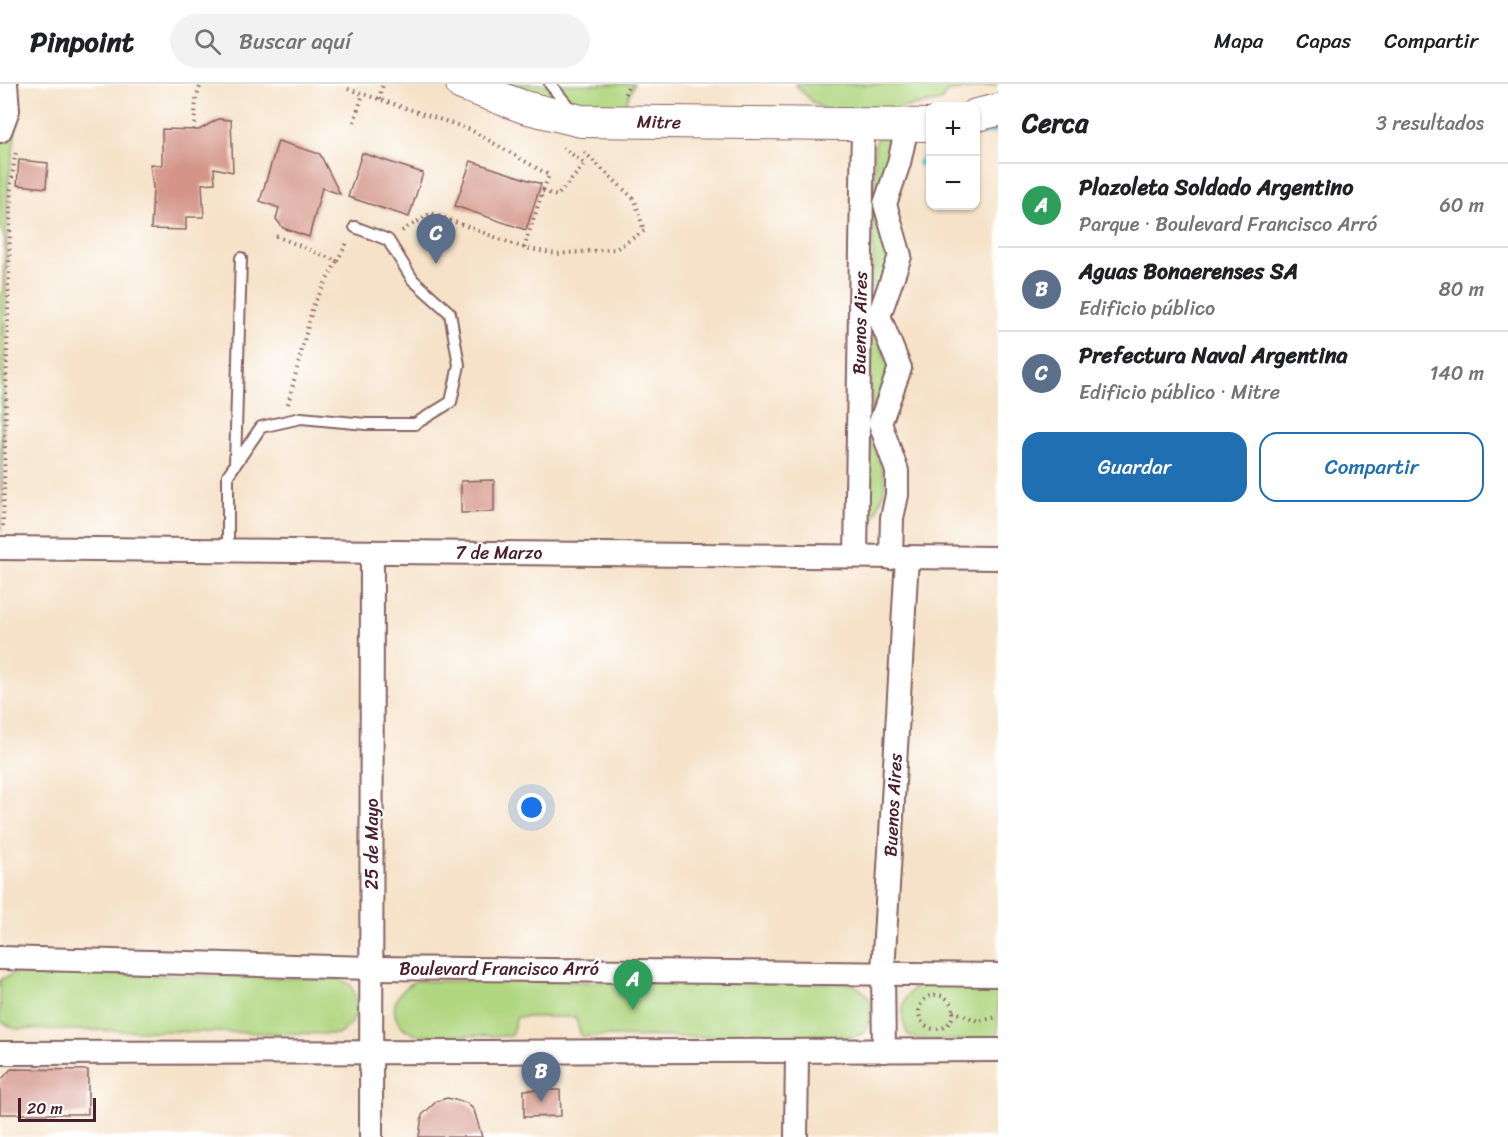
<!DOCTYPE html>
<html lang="es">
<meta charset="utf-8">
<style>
:root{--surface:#fff;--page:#f2f2f2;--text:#202124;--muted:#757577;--line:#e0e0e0;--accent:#1f6fb2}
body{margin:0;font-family:Sriracha,sans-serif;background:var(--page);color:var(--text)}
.controls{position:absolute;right:18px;top:18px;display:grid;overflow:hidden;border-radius:12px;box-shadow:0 2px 4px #0004}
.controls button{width:54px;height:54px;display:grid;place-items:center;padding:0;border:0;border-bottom:2px solid var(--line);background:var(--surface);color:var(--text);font:30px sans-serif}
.scale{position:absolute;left:18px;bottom:15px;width:78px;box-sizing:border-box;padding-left:6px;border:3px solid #4a1f2b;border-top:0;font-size:16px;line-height:21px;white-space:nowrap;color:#4a1f2b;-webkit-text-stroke:4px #fff;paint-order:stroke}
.you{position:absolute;left:532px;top:724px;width:21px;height:21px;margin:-15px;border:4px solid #fff;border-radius:50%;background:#1a73e8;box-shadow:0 0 0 9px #1a73e833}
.badge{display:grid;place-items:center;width:39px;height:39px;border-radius:50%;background:var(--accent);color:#fff;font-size:20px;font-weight:700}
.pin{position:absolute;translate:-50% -50px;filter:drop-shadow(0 2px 3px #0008)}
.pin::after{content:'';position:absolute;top:32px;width:21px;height:18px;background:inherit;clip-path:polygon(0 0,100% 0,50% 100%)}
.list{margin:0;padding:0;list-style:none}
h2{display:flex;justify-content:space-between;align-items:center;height:78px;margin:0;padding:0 24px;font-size:26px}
h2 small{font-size:20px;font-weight:400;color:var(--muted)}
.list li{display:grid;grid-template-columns:39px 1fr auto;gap:18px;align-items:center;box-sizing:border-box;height:84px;padding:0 24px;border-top:2px solid var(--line)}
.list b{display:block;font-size:22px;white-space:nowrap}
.list p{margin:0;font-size:20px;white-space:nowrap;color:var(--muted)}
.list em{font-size:20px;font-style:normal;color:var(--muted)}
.actions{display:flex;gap:12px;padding:18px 24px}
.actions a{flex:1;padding:14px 0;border:2px solid var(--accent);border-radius:18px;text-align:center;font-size:21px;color:var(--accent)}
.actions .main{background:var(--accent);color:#fff}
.icon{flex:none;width:33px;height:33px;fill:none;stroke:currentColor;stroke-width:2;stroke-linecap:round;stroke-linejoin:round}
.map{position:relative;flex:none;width:998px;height:1053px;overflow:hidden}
header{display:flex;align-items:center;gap:36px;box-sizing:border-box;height:84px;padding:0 30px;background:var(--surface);border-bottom:2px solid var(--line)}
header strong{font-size:28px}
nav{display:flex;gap:33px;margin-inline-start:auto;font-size:21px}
.search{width:420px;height:54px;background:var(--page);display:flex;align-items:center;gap:15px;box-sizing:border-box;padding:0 21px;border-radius:33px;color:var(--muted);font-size:22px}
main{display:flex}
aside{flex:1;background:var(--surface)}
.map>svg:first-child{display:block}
.green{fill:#b0d680;stroke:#7d7a56;stroke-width:1.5}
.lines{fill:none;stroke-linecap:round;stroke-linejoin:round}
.stream{stroke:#4dbac8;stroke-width:8}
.building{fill:#d49588}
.lane-casing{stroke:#866362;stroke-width:14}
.street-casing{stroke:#866362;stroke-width:26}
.secondary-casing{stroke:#866362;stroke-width:34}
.path{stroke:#866362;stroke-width:4;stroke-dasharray:1.5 4.5;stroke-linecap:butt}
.lane{stroke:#fff;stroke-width:10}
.street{stroke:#fff;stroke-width:22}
.secondary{stroke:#fff;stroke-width:32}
.labels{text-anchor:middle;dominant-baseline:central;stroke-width:4.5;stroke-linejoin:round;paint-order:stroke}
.street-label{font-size:18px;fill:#4a1f2b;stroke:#fff}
</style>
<header>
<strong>Pinpoint</strong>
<div class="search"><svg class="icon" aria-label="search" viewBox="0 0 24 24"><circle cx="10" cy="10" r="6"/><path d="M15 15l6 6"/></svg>Buscar aquí</div>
<nav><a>Mapa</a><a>Capas</a><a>Compartir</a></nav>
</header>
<main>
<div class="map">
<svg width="998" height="1053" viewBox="0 0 998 1053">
<rect width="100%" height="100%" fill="#fff"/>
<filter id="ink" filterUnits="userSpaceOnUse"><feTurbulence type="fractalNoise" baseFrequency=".0167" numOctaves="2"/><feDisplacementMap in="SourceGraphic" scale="12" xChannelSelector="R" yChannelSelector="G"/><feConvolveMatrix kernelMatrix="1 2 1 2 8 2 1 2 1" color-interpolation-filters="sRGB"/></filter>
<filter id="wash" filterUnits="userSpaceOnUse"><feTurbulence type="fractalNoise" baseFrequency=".008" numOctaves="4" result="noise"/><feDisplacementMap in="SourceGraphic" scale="24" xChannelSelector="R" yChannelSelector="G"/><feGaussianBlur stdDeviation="1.35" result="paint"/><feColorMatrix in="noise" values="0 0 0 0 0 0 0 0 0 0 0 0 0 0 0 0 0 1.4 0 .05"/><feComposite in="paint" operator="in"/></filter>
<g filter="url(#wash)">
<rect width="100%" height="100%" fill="#f5e2c8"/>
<!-- green -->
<g class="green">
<polygon points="494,0 634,0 623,25 580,27"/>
<polygon points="795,0 998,0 946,8 942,17 895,25 831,30 812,18"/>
<polygon points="19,24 8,101 1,448 0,212 3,207 5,156 0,141 0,63"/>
<polygon points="878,53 893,55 877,135 891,173 872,222 875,60"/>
<polygon points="871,239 889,283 871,332"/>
<path d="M869 355C894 407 886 397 869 448Z"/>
<path d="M18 888 339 895 350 900C362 922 359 936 339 950L16 945 0 937V896Z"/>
<path d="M415 897 850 899C874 911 877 925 864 949L848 954 581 952 575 933H517L511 952 416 951C386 938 389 912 415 897Z"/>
<path d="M924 900 998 902V956H920L908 951C898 931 901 907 924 900Z"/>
</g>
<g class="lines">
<!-- stream -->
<g class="stream">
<polyline points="976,49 998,44"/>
<polyline points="921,79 930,70"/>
</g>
</g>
<g id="blocks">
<!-- building -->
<g class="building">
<polygon points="218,35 231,36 233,88 214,84 215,99 202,100 204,133 186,133 186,146 151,145 153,104 150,80 162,81 162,45 199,46"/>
<polygon points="278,57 320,70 340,110 322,104 309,153 283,144 276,135 279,124 260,117"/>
<polygon points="362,69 423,89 409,133 348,113"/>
<polygon points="19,76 48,79 46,104 17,101"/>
<polygon points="471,77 541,100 526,146 455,122"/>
<polygon points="494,396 494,428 461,429 461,397"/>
<polygon points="11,985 88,986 88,1030 0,1030 0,997"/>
<polygon points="524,1006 560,1006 561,1032 524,1033"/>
<polygon points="447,1014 467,1019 474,1026 482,1053 419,1053 422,1031 437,1017"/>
</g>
</g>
</g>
<g filter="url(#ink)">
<use href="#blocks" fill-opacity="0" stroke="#866362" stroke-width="1.5"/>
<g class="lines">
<!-- lane casing -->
<g class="lane-casing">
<g id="lane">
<polyline points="550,0 573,28"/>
<polyline points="235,380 241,174"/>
<polyline points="228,466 228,391 261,343 301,334 366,340 415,340 451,318 459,281 450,229 413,196 388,156 355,143"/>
</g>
</g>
<!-- street casing -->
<g class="street-casing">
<g id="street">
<polyline points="0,47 8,26 6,0"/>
<polyline points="0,464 998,474"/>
<polyline points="856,471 863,42"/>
<polyline points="891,474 892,434 897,411 897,387 880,339 900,284 879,232 900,172 885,120 899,79 907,42"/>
<polyline points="0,874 372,884 998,891"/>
<polyline points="884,967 883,888 907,474"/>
<path d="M0 969C333 966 665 970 998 966"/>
<polyline points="371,1053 372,468"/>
<polyline points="796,1053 797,969"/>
</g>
</g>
<!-- secondary casing -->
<g class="secondary-casing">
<g id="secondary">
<polyline points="462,0 524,23 581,37 930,41"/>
<polyline points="976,31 998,26"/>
</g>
</g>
<!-- path -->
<g class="path">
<polyline points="348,5 469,45 549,91 543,107"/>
<polyline points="625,10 629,0"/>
<polyline points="379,15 383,0"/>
<polyline points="354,38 363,10"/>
<polyline points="194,46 196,15 201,0"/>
<polyline points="402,147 431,129 524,164 557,170 616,165 644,147 635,116 583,67"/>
<polyline points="276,152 337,177 348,157"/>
<polyline points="524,164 543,107 557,112 585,80 562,63"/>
<polyline points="288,320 313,222 337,177"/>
<polyline points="3,442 11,100 16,66"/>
<circle cx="936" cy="928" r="17"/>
<polyline points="953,927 978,937 998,933"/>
</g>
<!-- lane -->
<use href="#lane" class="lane"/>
<!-- street -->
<use href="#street" class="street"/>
<!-- secondary -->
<use href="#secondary" class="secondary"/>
</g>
</g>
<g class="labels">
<!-- street labels -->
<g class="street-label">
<text transform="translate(659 38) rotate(1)">Mitre</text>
<text transform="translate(860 239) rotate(-89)">Buenos Aires</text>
<text x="499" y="469">7 de Marzo</text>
<text transform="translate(893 721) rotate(-87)">Buenos Aires</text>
<text transform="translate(372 760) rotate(-90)">25 de Mayo</text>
<text x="499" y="885">Boulevard Francisco Arró</text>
</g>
</g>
</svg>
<div class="controls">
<button>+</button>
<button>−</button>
</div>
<div class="scale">20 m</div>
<div class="you"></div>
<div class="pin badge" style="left:633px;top:926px;background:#2e9e5b">A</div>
<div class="pin badge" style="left:541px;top:1018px;background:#5c6f8a">B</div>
<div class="pin badge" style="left:436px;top:180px;background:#5c6f8a">C</div>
</div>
<aside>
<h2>Cerca<small>3 resultados</small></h2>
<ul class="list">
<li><span class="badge" style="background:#2e9e5b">A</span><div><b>Plazoleta Soldado Argentino</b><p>Parque · Boulevard Francisco Arró</p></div><em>60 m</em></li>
<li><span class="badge" style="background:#5c6f8a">B</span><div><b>Aguas Bonaerenses SA</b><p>Edificio público</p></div><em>80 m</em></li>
<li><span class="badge" style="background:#5c6f8a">C</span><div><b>Prefectura Naval Argentina</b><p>Edificio público · Mitre</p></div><em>140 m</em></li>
</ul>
<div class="actions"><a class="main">Guardar</a><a>Compartir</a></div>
</aside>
</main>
